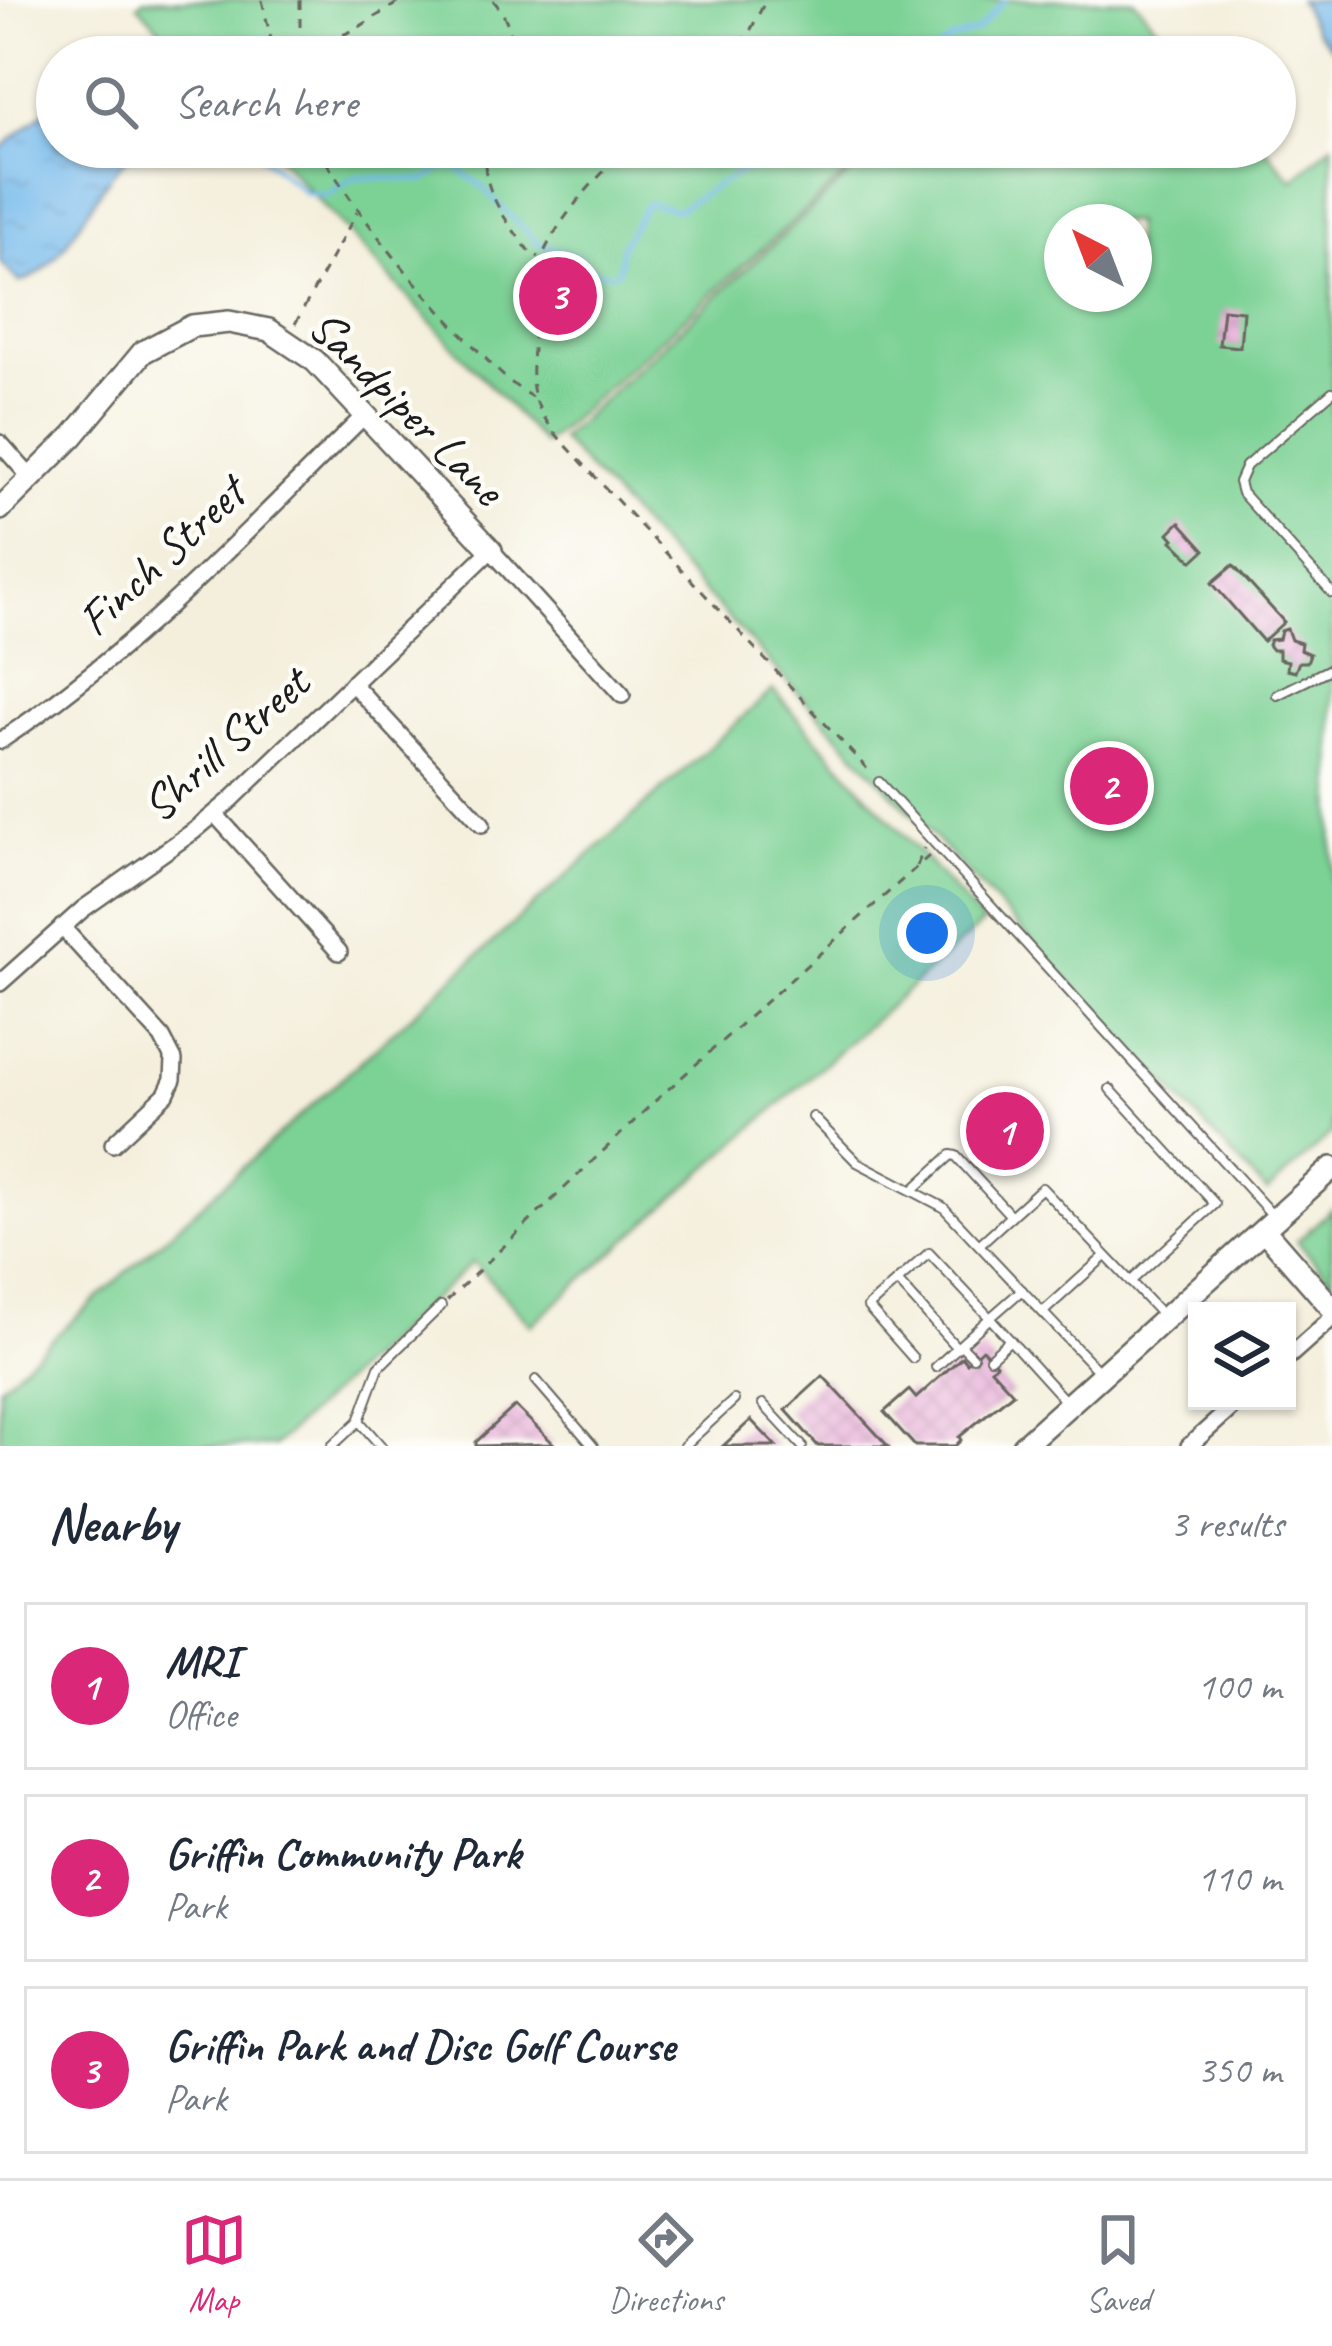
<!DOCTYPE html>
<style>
:root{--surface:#fff;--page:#f6f6f7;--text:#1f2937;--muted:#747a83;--line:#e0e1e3;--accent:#db2777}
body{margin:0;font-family:Caveat,sans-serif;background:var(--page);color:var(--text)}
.controls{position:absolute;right:36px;bottom:36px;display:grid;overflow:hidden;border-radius:0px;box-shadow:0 3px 9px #0004}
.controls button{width:108px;height:108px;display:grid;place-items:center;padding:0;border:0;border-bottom:3px solid var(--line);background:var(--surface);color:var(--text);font:60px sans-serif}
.compass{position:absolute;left:1044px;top:204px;width:108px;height:108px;border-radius:50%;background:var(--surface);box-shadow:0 3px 9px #0004;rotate:318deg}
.you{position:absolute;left:927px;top:933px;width:42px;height:42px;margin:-30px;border:9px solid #fff;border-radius:50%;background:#1a73e8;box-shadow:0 0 0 18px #1a73e833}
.badge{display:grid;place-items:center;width:78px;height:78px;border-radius:50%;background:var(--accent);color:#fff;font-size:39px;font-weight:700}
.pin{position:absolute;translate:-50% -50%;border:6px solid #fff;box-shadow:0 3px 12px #0006}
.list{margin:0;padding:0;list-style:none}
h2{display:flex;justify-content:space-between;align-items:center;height:156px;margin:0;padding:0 48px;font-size:51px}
h2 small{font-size:39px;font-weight:400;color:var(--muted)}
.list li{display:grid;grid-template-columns:78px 1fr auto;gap:36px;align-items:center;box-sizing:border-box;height:168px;margin:0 24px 24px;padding:0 24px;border:3px solid var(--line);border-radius:0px}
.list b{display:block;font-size:45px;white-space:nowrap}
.list p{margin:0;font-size:39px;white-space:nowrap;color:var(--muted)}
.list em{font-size:39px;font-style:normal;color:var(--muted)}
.icon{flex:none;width:66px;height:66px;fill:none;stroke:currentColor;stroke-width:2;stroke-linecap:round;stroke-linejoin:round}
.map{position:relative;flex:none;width:1332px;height:1446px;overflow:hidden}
.search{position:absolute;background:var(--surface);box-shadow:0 3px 9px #0004;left:36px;right:36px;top:36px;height:132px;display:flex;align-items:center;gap:30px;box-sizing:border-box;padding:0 42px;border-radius:66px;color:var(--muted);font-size:45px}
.sheet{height:732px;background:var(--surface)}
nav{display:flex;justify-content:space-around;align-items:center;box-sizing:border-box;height:168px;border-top:3px solid var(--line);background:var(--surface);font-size:33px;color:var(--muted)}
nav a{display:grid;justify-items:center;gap:6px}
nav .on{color:var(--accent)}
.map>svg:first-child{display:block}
.green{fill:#7bd195;stroke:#4c7658;stroke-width:3;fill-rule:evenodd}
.water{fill:url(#water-ripples);stroke:#496b84;stroke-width:3}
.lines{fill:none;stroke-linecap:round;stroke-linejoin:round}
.stream{stroke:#76baec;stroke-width:4.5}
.building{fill:url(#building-cross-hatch)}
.lane-casing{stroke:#68665f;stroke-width:12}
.street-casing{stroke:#68665f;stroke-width:20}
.secondary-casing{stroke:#68665f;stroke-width:26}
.path{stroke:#68665f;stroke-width:3;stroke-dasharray:9 9;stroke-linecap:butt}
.lane{stroke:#fff;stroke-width:8}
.street{stroke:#fff;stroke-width:15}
.secondary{stroke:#fff;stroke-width:21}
.labels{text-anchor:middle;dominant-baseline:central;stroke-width:9;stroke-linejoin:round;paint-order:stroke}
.street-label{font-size:48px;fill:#1c1c1c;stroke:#fdfcf7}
</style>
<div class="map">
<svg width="1332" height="1446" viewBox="0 0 1332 1446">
<defs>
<pattern id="water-ripples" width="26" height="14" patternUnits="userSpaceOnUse" patternTransform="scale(3)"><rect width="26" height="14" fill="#76baec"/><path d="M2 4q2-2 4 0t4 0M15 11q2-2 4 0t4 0" fill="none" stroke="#669fca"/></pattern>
<pattern id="building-cross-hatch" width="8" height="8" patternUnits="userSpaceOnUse" patternTransform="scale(3)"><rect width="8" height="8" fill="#e8afd9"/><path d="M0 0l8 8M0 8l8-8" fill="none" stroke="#c696ba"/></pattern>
</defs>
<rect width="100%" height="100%" fill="#fdfcf7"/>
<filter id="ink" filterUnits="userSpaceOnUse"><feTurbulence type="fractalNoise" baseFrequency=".00833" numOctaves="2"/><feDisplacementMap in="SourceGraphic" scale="24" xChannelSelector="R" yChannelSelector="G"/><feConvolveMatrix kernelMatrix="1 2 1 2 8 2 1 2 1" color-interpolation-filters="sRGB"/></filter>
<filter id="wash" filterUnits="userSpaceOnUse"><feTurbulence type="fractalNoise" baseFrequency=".004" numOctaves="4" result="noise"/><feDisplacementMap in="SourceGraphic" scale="48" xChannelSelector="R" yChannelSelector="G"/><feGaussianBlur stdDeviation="2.7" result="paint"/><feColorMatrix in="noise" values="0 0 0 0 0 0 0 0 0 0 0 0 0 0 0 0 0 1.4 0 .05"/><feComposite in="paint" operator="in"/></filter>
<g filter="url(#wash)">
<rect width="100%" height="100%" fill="#f4efdc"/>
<!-- green -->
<g class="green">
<polygon points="143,0 1134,0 1184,57 185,57 138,5"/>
<path d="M1332 144V1133L1267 1192 560 439 880 147H1264L1293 180ZM1062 222H1134V294H1062Z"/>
<polygon points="269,147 876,147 544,444"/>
<polygon points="773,690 983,923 531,1325 473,1262 274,1446 0,1446 0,1386"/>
<polygon points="1332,1209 1332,1281 1297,1241"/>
</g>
<!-- water -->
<g class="water">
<polygon points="1299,0 1332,0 1332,48 1315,30"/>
<path d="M57 101V147H142C94 173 71 271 19 282L0 262V149Z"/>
</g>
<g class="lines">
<!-- stream -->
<g class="stream">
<polyline points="928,57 950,40 977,31 1005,0"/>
<path d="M250 147 306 193 327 195 355 177 426 180 443 168 454 167 479 184 537 242 577 256 596 272 615 273 619 269 622 245 647 203 677 210C719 183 763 157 811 147"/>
</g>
</g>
<g id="blocks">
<!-- building -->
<g class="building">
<polygon points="1223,309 1243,311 1240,347 1219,345"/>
<polygon points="1180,522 1205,550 1193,561 1172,541 1174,539 1169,533"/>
<polygon points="1233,565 1284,622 1263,641 1212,583"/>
<polygon points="1287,629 1291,640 1301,643 1300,650 1310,654 1307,662 1299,662 1295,672 1287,670 1288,661 1279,659 1279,650 1272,650 1268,645 1270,640 1279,639 1281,631"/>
<polygon points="982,1349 996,1364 991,1369 1013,1393 959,1437 961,1440 955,1446 915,1446 884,1412 909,1390 916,1398 962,1357 967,1363"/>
<polygon points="823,1376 888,1446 818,1446 786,1410"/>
<polygon points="515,1406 554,1444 476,1446 476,1442"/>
<polygon points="751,1420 776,1446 723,1446"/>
</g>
</g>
</g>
<g filter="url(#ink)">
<use href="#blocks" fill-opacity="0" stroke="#68665f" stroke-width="3"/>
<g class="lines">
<!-- lane casing -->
<g class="lane-casing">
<g id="lane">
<polyline points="1332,392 1246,466 1239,482 1242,493 1332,593"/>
<polyline points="1277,695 1332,668"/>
<polyline points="879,782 1275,1218"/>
<polyline points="1110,1089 1215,1204 1130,1282"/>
<polyline points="813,1117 857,1162 943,1207 1101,1374"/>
<polyline points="914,1189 951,1155 956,1156 1011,1216"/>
<polyline points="981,1243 1042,1188 1162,1315"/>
<polyline points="897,1281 957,1348"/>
<polyline points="1022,1290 990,1318 1068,1404"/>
<polyline points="1043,1312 1105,1256"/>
<polyline points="961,1345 973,1357"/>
<polyline points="913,1358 868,1307 929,1253 990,1318 936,1367"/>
<polyline points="990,1358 1010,1340"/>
<polyline points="536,1380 593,1446"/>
<polyline points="763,1404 802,1446"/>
<polyline points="359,1421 381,1446"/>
<polyline points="332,1446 359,1421 379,1367 441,1306"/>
<polyline points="684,1446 734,1400"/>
</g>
</g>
<!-- street casing -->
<g class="street-casing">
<g id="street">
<polyline points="0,443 32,479"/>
<polyline points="352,683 482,824"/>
<path d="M0 741C136 651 249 528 365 415"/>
<polyline points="215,814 339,952"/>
<polyline points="62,927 162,1037 174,1060 173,1079 166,1094 113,1144"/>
<polyline points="0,983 83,909 194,831 231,800 491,550 622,695"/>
<polyline points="1287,1358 1332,1318"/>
<polyline points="1189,1446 1239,1401"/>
</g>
</g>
<!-- secondary casing -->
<g class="secondary-casing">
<g id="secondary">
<polyline points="0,509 73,436 143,352 192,326 229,322 269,330 315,361 491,550"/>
<polyline points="1264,1230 1332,1308"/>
<polyline points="1023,1446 1332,1168"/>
</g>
</g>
<!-- path -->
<g class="path">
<polyline points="262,0 275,57"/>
<polyline points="300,0 300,31 308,50 356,29 402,0"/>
<path d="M493 0C508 18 513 33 511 57"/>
<polyline points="727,57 749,33 766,0"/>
<path d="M317 147C358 215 407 276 462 334 485 357 504 381 532 397"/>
<path d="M486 147C479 190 507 221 531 254L539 257"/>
<path d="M630 147C597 174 540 238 535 281 532 299 535 318 534 337 530 384 528 400 560 439L870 772"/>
<polyline points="295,324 357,212"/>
<polyline points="917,866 924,848"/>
<polyline points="447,1301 654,1102 929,856"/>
</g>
<!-- lane -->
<use href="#lane" class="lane"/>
<!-- street -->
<use href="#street" class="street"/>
<!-- secondary -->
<use href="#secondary" class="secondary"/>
</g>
</g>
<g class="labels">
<!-- street labels -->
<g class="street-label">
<text transform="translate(407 407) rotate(45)">Sandpiper Lane</text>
<text transform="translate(161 556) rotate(-43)">Finch Street</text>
<text transform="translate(225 744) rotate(-42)">Shrill Street</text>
</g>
</g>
</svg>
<div class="controls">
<button><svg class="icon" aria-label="layers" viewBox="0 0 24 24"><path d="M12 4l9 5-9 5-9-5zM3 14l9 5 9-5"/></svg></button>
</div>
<svg class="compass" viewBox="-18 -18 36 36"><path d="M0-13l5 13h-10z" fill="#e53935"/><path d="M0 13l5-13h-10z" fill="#747a83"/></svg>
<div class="you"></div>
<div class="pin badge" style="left:1005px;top:1131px">1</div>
<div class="pin badge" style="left:1109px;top:786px">2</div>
<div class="pin badge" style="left:558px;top:296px">3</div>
<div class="search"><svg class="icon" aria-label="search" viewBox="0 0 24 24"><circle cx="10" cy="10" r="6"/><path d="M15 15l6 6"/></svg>Search here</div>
</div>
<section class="sheet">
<h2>Nearby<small>3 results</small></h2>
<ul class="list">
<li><span class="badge">1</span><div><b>MRI</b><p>Office</p></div><em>100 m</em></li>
<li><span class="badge">2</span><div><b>Griffin Community Park</b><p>Park</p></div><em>110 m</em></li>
<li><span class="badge">3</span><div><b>Griffin Park and Disc Golf Course</b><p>Park</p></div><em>350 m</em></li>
</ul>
</section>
<nav>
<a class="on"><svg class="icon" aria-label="map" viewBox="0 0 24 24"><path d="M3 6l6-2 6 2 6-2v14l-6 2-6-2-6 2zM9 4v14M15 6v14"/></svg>Map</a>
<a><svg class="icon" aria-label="directions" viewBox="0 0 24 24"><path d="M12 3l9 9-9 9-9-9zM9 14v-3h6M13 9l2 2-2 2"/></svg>Directions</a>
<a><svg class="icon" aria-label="saved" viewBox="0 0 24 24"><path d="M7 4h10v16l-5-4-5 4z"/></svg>Saved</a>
</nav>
